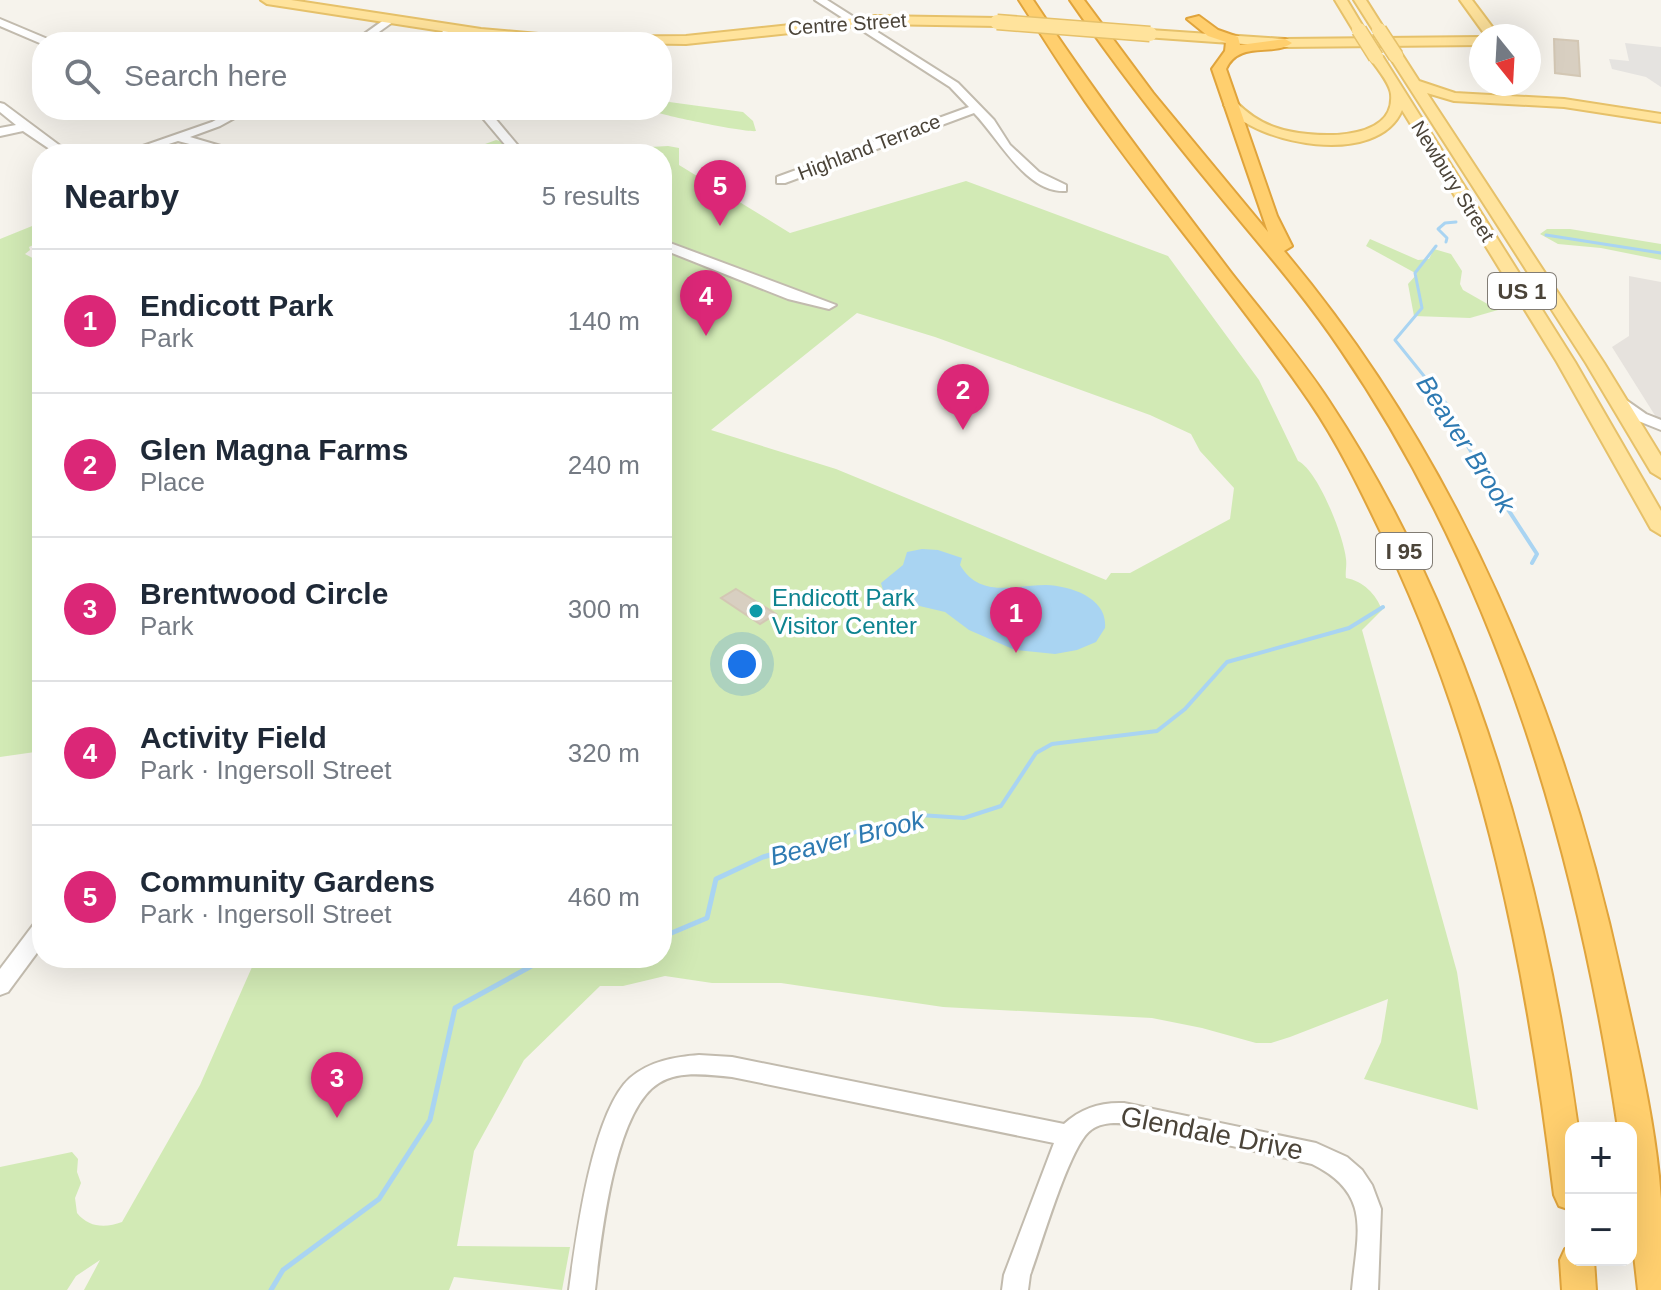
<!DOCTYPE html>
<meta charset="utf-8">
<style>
:root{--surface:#fff;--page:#f2f2f3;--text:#1f2937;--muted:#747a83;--line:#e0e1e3;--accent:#db2777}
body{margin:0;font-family:Helvetica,sans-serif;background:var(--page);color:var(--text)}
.controls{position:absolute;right:24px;bottom:24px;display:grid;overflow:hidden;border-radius:16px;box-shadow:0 8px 32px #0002}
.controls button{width:72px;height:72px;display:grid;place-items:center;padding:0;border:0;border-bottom:2px solid var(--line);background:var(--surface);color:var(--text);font:40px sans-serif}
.compass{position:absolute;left:1469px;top:24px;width:72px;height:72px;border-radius:50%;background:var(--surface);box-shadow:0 8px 32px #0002;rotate:162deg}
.you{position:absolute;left:742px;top:664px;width:28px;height:28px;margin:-20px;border:6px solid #fff;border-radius:50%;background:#1a73e8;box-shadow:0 0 0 12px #1a73e833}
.badge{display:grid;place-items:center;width:52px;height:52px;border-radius:50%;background:var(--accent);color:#fff;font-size:26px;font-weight:700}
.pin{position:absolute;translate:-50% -66px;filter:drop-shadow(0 2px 4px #0008)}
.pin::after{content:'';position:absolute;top:42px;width:28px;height:24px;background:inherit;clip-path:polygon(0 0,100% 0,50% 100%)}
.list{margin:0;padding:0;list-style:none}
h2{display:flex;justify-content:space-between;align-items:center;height:104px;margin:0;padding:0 32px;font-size:34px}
h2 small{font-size:26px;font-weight:400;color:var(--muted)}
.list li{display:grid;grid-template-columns:52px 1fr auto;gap:24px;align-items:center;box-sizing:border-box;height:144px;padding:0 32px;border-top:2px solid var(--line)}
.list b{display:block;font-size:30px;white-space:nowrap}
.list p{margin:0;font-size:26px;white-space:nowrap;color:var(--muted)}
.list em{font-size:26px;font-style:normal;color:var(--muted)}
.icon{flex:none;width:44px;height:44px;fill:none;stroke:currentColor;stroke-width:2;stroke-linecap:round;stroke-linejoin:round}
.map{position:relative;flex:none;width:1661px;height:1290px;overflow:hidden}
.search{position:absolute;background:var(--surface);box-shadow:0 8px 32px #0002;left:32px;top:32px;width:640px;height:88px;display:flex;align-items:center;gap:20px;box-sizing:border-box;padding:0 28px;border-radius:32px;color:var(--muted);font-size:30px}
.panel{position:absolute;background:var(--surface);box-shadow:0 8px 32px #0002;left:32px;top:144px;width:640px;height:824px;border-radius:32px}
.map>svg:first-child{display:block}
.industrial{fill:#e6e2dd}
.green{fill:#d2eab5;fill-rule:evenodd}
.parking{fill:#e5e3e0}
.water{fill:#a9d4f2}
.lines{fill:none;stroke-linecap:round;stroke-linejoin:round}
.stream-far2{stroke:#a9d4f2;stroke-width:3}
.stream-far1{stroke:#a9d4f2;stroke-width:4}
.stream{stroke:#a9d4f2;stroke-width:5}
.building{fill:#d8cfc1;stroke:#d3c7b4;stroke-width:2}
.minor-casing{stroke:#c2bbae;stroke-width:4}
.major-casing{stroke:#e6c16a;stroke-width:4}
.highway-casing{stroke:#e0a43c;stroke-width:4}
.minor{fill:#fff;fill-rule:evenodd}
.major{fill:#ffe39c;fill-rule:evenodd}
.highway{fill:#ffcf6e;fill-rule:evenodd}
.major-bridge-casing{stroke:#e6c16a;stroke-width:17;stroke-linecap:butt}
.major-bridge{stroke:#ffe39c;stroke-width:14}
.culture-dot{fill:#0f9aa8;stroke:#fff;stroke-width:3}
.labels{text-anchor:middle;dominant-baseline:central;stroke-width:7;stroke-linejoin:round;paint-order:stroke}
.far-street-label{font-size:20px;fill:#4b4439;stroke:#fff}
.shield{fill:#fff;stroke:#817c74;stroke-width:2}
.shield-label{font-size:22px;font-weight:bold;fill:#4b4439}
.culture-label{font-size:24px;fill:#0d838f;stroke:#fff;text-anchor:start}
.water-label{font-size:26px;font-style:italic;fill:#2e7ab2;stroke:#fff}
.near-street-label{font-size:28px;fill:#4b4439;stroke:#fff}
</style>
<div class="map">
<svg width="1661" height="1290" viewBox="0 0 1661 1290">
<rect width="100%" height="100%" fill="#f6f3ec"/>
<!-- industrial -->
<polygon class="industrial" points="1629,276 1661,282 1661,425 1612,347 1629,336"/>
<!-- green -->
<g class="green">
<path d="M662 101 743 112 753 121 756 131C748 133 659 115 650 110H662Z"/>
<path d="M496 140 543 153 668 146 679 148V165L790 233 966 181 1168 256 1259 380 1298 461C1318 470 1344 537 1346 559 1347 566 1345 572 1346 578 1363 581 1376 594 1382 610L1362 630 1457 972 1478 1110 1364 1079 1381 1042 1388 999 1290 1037 1271 1043H1256L1202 1028 1152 1018 943 1007 781 983H712L665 976 623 986H600L524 1060 474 1151 457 1246 570 1247 562 1290 454 1277 449 1290H84L100 1260 76 1276 67 1290H0V1167L72 1152 78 1159 77 1172 81 1183 75 1198 77 1213C89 1228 106 1228 122 1222L200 1085 256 958H662V154H458ZM857 313 935 337 1150 415 1191 434 1200 451 1234 488 1230 519 1130 573H1111L1106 580 836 469 711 430Z"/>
<polygon points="42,222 42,241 29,247 30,250 25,254 42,263 42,751 0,757 0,239"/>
<polygon points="1547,229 1570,229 1661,244 1661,260 1601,248 1558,244 1540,234"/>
<polygon points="1370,239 1418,260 1429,259 1434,249 1451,254 1462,271 1460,284 1463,290 1498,310 1470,318 1414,316 1408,284 1417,274 1366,246"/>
</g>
<!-- parking -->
<polygon class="parking" points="1625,43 1661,47 1661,87 1646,77 1612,69 1609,59 1629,61"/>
<!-- water -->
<path class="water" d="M922 549 938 550 962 558 960 565C980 599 1015 585 1046 585 1071 586 1108 598 1105 628L1096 642 1077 650 1055 654 1015 650 969 630 945 612 911 604 883 590 881 583 903 565 907 552Z"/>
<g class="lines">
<!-- stream-far2 -->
<g class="stream-far2">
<polyline points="1546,235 1661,253"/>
<polyline points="1446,242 1447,238 1438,229 1445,223 1456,222"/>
<polyline points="1436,246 1415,273 1422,308 1395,340 1449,407 1462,438 1499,496"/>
</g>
<!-- stream-far1 -->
<g class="stream-far1">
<polyline points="1498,494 1537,554 1532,563"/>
<polyline points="803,846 920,815 964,818 1001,806 1036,753 1052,744 1157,731 1185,709 1227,662 1349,628 1383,607"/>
</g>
<!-- stream -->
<g class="stream">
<polyline points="662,937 707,918 716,879 763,857 810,844"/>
<polyline points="271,1290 283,1270 379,1199 430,1120 455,1008 546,958"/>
</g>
</g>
<!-- building -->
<g class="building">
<polygon points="1554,39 1578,41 1580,76 1555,73"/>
<polygon points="736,589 776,614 760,624 721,598"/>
</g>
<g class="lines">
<!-- minor casing -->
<g class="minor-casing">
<g id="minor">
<path d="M815 0H827L958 83 994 120 1010 145 1039 172 1066 185V191C1026 194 998 137 974 113L785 183H777V177L969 107 950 87Z"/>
<polygon points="388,17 397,19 365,42 353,42"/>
<polygon points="0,19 50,40 51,42 42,44 0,26"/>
<polygon points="443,26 452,28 452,42 442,42"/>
<polygon points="68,39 88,39 93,42 63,42"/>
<polygon points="0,103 4,104 71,154 57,154 23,131 0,136 0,128 16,125 0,112"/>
<polygon points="234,110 249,110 220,126 190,137 248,154 228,154 178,141 138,154 120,154 212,122"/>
<polygon points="476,110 488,110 525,154 513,154"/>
<polygon points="662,240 836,305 829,309 788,299 662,249"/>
<polygon points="1616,393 1646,414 1661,420 1661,430 1636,420 1611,400 1609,397"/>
<polygon points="42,922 42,946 8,992 0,995 0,969 34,924"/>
<path d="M699 1055 732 1057 1064 1124C1081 1108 1101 1102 1124 1103L1316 1143 1347 1157 1362 1170 1372 1185 1381 1209 1378 1290H1352C1357 1233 1373 1194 1312 1164L1134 1124C1120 1123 1103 1121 1091 1130 1070 1144 1041 1246 1030 1275L1028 1290H1002L1004 1275 1054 1143 732 1077C709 1075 680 1070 659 1083 614 1110 601 1239 595 1290H569C576 1238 592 1112 630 1078 650 1061 674 1057 699 1055Z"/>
</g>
</g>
<!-- major casing -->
<g class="major-casing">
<g id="major">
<polygon points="261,0 291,0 481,29 572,37 686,36 875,16 997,18 1003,22 997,26 875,24 686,44 540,42 481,37 267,4"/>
<polygon points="1335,0 1347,0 1365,30 1363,33 1355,33"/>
<polygon points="1354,0 1366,0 1385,30 1383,33 1375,33"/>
<polygon points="1460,0 1472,0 1499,36 1486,36"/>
<polygon points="1150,30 1285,39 1481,37 1481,45 1285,47 1145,37 1145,31"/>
<path d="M1376 53 1383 57 1575 362 1661 511V535L1651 529 1557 362 1402 110C1378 168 1256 145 1224 105L1236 102C1248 114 1261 123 1277 128 1306 138 1396 145 1391 94 1390 83 1376 67 1369 57Z"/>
<polygon points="1391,53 1401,53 1419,81 1455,93 1564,99 1661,114 1661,122 1564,107 1454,101 1427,93 1604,363 1661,456 1661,478 1651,472 1586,363 1389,56"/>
</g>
</g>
<!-- highway casing -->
<g class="highway-casing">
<g id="highway">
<path d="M1019 0H1033C1095 94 1164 184 1232 274 1265 316 1300 357 1329 401 1471 616 1543 875 1578 1128H1571V1210L1559 1206 1554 1195C1527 970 1484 749 1386 543 1363 495 1340 446 1310 402 1239 299 1157 204 1085 101 1062 68 1041 34 1019 0Z"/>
<path d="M1070 0H1084L1153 93 1268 232 1212 69 1225 51 1226 42 1208 36 1187 19 1199 16 1218 30 1238 37 1240 45 1285 39 1292 43C1273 57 1239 40 1226 69L1277 216 1292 246 1284 251C1459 459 1565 715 1622 979 1638 1051 1656 1126 1661 1199 1661 1229 1661 1260 1661 1290H1638L1631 1228V1128H1618C1577 854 1499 581 1341 350 1304 295 1260 245 1218 194 1166 131 1116 67 1070 0Z"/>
<polygon points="1571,1246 1571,1260 1594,1260 1596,1290 1562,1290 1560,1260 1565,1249"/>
</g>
</g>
<!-- minor -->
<use href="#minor" class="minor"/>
<!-- major -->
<use href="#major" class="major"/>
<!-- highway -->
<use href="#highway" class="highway"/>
<!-- major-bridge casing -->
<g class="major-bridge-casing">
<g id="major-bridge">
<polyline points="997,22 1150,34"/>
<polyline points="1359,30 1376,57"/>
<polyline points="1379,30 1396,56"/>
</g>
</g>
<!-- major-bridge -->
<use href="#major-bridge" class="major-bridge"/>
</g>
<!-- markers -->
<circle class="culture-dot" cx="756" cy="611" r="8"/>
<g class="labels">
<!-- far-street labels -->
<g class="far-street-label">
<text transform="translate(847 24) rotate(-4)">Centre Street</text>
<text transform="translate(869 147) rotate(-21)">Highland Terrace</text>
<text transform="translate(1453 181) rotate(58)">Newbury Street</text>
</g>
<!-- shield labels -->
<g class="shield">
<rect x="1488" y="273" width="68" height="36" rx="6"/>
<rect x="1376" y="533" width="56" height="36" rx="6"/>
</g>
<g class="shield-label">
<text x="1522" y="291">US 1</text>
<text x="1404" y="551">I 95</text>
</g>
<!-- culture labels -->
<g class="culture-label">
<text x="772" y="597">Endicott Park<tspan x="772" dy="28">Visitor Center</tspan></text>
</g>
<!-- water labels -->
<g class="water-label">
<text transform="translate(1466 444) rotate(57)">Beaver Brook</text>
<text transform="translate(847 838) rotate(-14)">Beaver Brook</text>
</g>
<!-- near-street labels -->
<g class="near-street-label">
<text transform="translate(1212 1133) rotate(11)">Glendale Drive</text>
</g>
</g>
</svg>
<div class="controls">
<button>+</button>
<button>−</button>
</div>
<svg class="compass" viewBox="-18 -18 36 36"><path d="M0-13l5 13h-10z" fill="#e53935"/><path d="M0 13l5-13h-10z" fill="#747a83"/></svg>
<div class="you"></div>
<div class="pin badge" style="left:1016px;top:653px">1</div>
<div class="pin badge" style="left:963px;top:430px">2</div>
<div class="pin badge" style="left:337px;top:1118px">3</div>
<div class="pin badge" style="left:706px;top:336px">4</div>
<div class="pin badge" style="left:720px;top:226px">5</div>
<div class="search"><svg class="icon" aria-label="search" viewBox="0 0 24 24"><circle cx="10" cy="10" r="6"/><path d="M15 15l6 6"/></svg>Search here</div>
<section class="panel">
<h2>Nearby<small>5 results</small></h2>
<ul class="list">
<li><span class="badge">1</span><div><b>Endicott Park</b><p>Park</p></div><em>140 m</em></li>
<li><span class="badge">2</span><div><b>Glen Magna Farms</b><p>Place</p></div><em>240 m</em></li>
<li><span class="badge">3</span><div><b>Brentwood Circle</b><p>Park</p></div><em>300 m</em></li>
<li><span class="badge">4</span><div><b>Activity Field</b><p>Park · Ingersoll Street</p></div><em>320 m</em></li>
<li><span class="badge">5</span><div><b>Community Gardens</b><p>Park · Ingersoll Street</p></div><em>460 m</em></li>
</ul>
</section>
</div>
